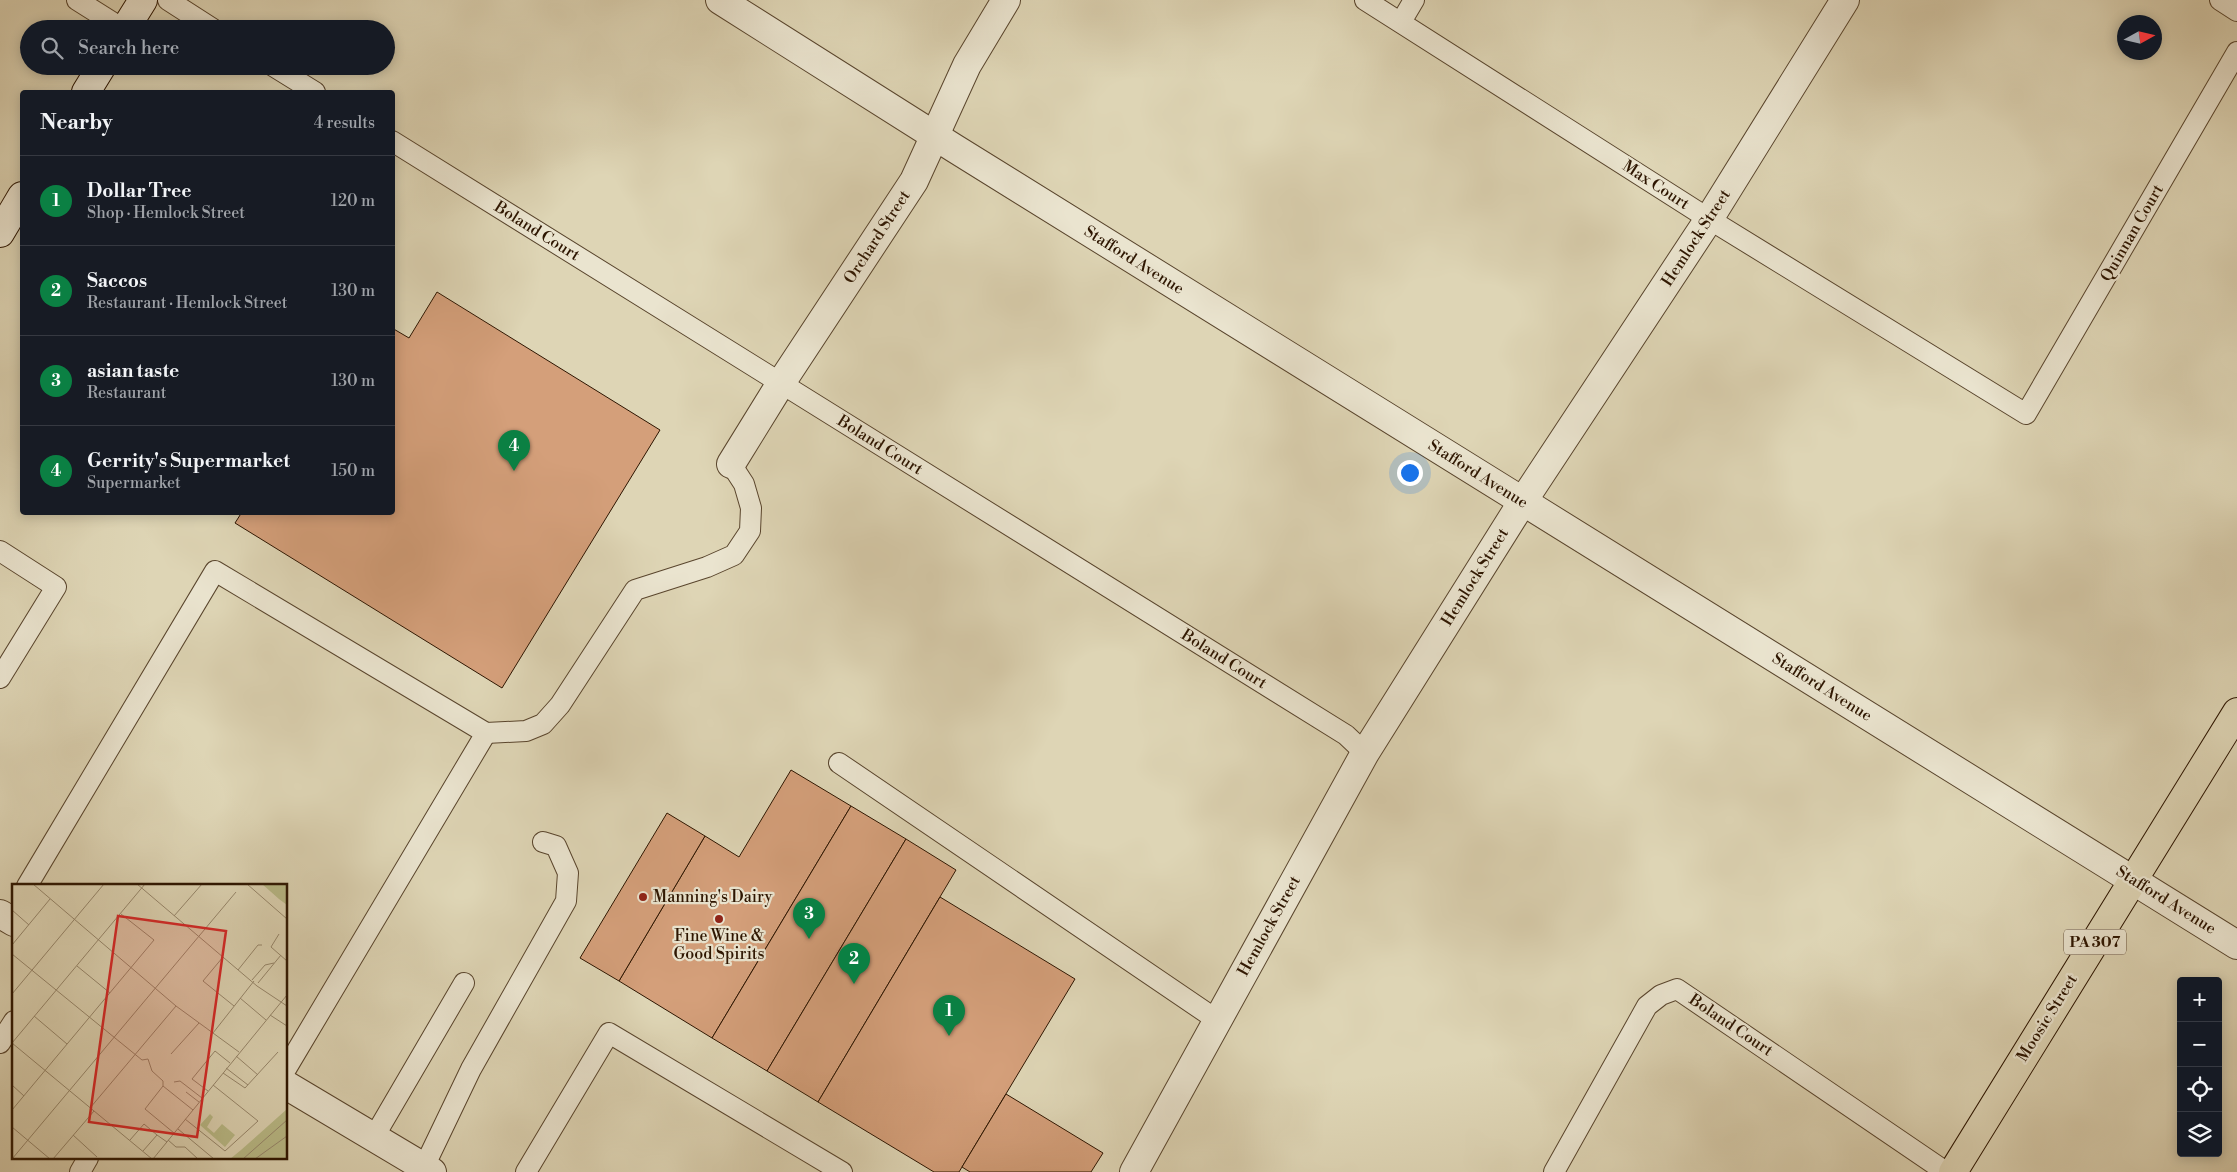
<!DOCTYPE html>
<meta charset="utf-8">
<style>
:root{--surface:#171b24;--page:#242831;--text:#f1f3f6;--muted:#9ea1a6;--line:#363941;--accent:#0b8043}
body{margin:0;font-family:"Libre Bodoni",serif;background:var(--page);color:var(--text)}
.controls{position:absolute;right:15px;bottom:15px;display:grid;overflow:hidden;border-radius:5px;box-shadow:0 2px 12px #0003}
.controls button{width:45px;height:45px;display:grid;place-items:center;padding:0;border:0;border-bottom:1px solid var(--line);background:var(--surface);color:var(--text);font:25px sans-serif}
.compass{position:absolute;left:2117px;top:15px;width:45px;height:45px;border-radius:50%;background:var(--surface);box-shadow:0 2px 12px #0003;rotate:82deg}
.you{position:absolute;left:1409px;top:472px;width:18px;height:18px;margin:-12px;border:4px solid #fff;border-radius:50%;background:#1a73e8;box-shadow:0 0 0 8px #1a73e833}
.badge{display:grid;place-items:center;width:32px;height:32px;border-radius:50%;background:var(--accent);color:#fff;font-size:16px;font-weight:700}
.pin{position:absolute;translate:-50% -41px;filter:drop-shadow(0 1px 2px #0008)}
.pin::after{content:'';position:absolute;top:26px;width:18px;height:15px;background:inherit;clip-path:polygon(0 0,100% 0,50% 100%)}
.list{margin:0;padding:0;list-style:none}
h2{display:flex;justify-content:space-between;align-items:center;height:65px;margin:0;padding:0 20px;font-size:21px}
h2 small{font-size:16px;font-weight:400;color:var(--muted)}
.list li{display:grid;grid-template-columns:32px 1fr auto;gap:15px;align-items:center;box-sizing:border-box;height:90px;padding:0 20px;border-top:1px solid var(--line)}
.list b{display:block;font-size:19px;white-space:nowrap}
.list p{margin:0;font-size:16px;white-space:nowrap;color:var(--muted)}
.list em{font-size:16px;font-style:normal;color:var(--muted)}
.icon{flex:none;width:28px;height:28px;fill:none;stroke:currentColor;stroke-width:2;stroke-linecap:round;stroke-linejoin:round}
.map{position:relative;flex:none;width:2237px;height:1172px;overflow:hidden}
.search{position:absolute;background:var(--surface);box-shadow:0 2px 12px #0003;left:20px;top:20px;width:375px;height:55px;display:flex;align-items:center;gap:12px;box-sizing:border-box;padding:0 18px;border-radius:28px;color:var(--muted);font-size:19px}
.panel{position:absolute;background:var(--surface);box-shadow:0 2px 12px #0003;left:20px;top:90px;width:375px;height:425px;border-radius:5px}
.map>svg:first-child{display:block}
.building{fill:#d49f7a;stroke:#2d1500}
.lines{fill:none;stroke-linecap:round;stroke-linejoin:round}
.service-casing{stroke:#59452d;stroke-width:22}
.minor-casing{stroke:#59452d;stroke-width:30}
.secondary-casing{stroke:#2d1500;stroke-width:30}
.primary-casing{stroke:#2d1500;stroke-width:30}
.service{stroke:#eae4cf;stroke-width:20}
.minor{stroke:#eae4cf;stroke-width:28}
.secondary{stroke:#eae4cf;stroke-width:28}
.primary{stroke:#ded5b5;stroke-width:28}
.poi-dot{fill:#8f2418;stroke:#eae4cf;stroke-width:2}
.labels{text-anchor:middle;dominant-baseline:central;stroke-width:4.5;stroke-linejoin:round;paint-order:stroke}
.shield{fill:#eae4cf;stroke:#66533e;stroke-width:1}
.shield-label{font-size:15px;font-weight:bold;fill:#2d1500}
.street-label{font-size:16px;fill:#2d1500;stroke:#eae4cf}
.poi-label{font-size:16px;fill:#2d1500;stroke:#eae4cf;text-anchor:start}
.inset-road{fill:none;stroke:#97886d;stroke-width:1}
.view{fill:#d62828;fill-opacity:0.15;stroke:#d62828;stroke-width:2.5}
.inset-edge{fill:none;stroke:#2d1500;stroke-width:2.5}
</style>
<div class="map">
<svg width="2237" height="1172" viewBox="0 0 2237 1172">
<rect width="100%" height="100%" fill="#ded5b5"/>
<filter id="stains"><feTurbulence type="fractalNoise" baseFrequency=".004" numOctaves="4"/><feColorMatrix values="0 0 0 0 .2 0 0 0 0 .09 0 0 0 0 .02 0 0 0 .5 -.17"/></filter>
<radialGradient id="worn" r=".72"><stop offset=".6" stop-color="#630" stop-opacity="0"/><stop offset="1" stop-color="#630" stop-opacity=".3"/></radialGradient>
<!-- building -->
<g class="building">
<polygon points="437,292 660,430 502,688 235,523 242,512 392,512 392,328 409,338"/>
<polygon points="791,770 851,806 712,1038 619,981 705,836 739,857"/>
<polygon points="851,806 906,839 767,1071 712,1038"/>
<polygon points="667,813 705,836 619,981 580,958"/>
<polygon points="906,839 956,870 818,1102 767,1071"/>
<polygon points="940,897 1075,979 959,1172 934,1172 818,1102"/>
<polygon points="1006,1094 1103,1153 1091,1172 970,1172 962,1167"/>
</g>
<g class="lines">
<!-- service casing -->
<g class="service-casing">
<g id="service">
<polyline points="77,0 123,29"/>
<polyline points="168,0 213,29"/>
<polyline points="1365,0 1709,219 2026,414 2237,52"/>
<polyline points="2220,0 2237,11"/>
<polyline points="1401,22 1414,0"/>
<polyline points="273,66 315,92"/>
<polyline points="392,141 1346,735 1365,753"/>
<polyline points="0,551 56,587 0,678"/>
<polyline points="486,733 526,731 543,724 560,705 635,590 707,567 734,555 750,531 751,508 744,484 731,464"/>
<polyline points="839,763 1217,1020"/>
<polyline points="27,886 215,571 486,733 286,1069"/>
<polyline points="0,1043 14,1021"/>
<polyline points="374,1137 464,983"/>
<polyline points="424,1167 471,1069 566,901 568,873 556,846 543,842"/>
<polyline points="80,1172 88,1158"/>
<polyline points="526,1172 609,1033 842,1172"/>
<polyline points="1554,1172 1647,1006 1661,995 1677,989 1946,1172"/>
</g>
</g>
<!-- minor casing -->
<g class="minor-casing">
<g id="minor">
<polyline points="720,0 954,148 2237,945"/>
<polyline points="731,464 781,383 914,181 967,65 1006,0"/>
<polyline points="0,914 14,922"/>
<polyline points="286,1085 432,1172"/>
<polyline points="1134,1172 1365,753 1523,501 1709,219 1845,0"/>
</g>
</g>
<!-- secondary casing -->
<g class="secondary-casing">
<g id="secondary">
<polyline points="125,29 143,0"/>
<polyline points="86,92 102,66"/>
<polyline points="0,233 22,196"/>
</g>
</g>
<!-- primary casing -->
<g class="primary-casing">
<polyline id="primary" points="1953,1172 2237,712"/>
</g>
<!-- service -->
<use href="#service" class="service"/>
<!-- minor -->
<use href="#minor" class="minor"/>
<!-- secondary -->
<use href="#secondary" class="secondary"/>
<!-- primary -->
<use href="#primary" class="primary"/>
</g>
<!-- markers -->
<g class="poi-dot">
<circle cx="643" cy="897" r="5"/>
<circle cx="719" cy="919" r="5"/>
</g>
<g class="labels">
<!-- shield labels -->
<rect class="shield" x="2064" y="929.5" width="62" height="25" rx="4"/>
<g class="shield-label">
<text x="2095" y="942">PA 307</text>
</g>
<!-- street labels -->
<g class="street-label">
<text transform="translate(1656 185) rotate(33)">Max Court</text>
<text transform="translate(537 231) rotate(32)">Boland Court</text>
<text transform="translate(2132 233) rotate(-60)">Quinnan Court</text>
<text transform="translate(877 237) rotate(-57)">Orchard Street</text>
<text transform="translate(1696 238) rotate(-57)">Hemlock Street</text>
<text transform="translate(1134 260) rotate(32)">Stafford Avenue</text>
<text transform="translate(880 445) rotate(32)">Boland Court</text>
<text transform="translate(1478 474) rotate(32)">Stafford Avenue</text>
<text transform="translate(1475 577) rotate(-58)">Hemlock Street</text>
<text transform="translate(1224 659) rotate(32)">Boland Court</text>
<text transform="translate(1822 687) rotate(32)">Stafford Avenue</text>
<text transform="translate(2166 900) rotate(32)">Stafford Avenue</text>
<text transform="translate(1269 926) rotate(-61)">Hemlock Street</text>
<text transform="translate(2047 1018) rotate(-58)">Moosic Street</text>
<text transform="translate(1731 1025) rotate(34)">Boland Court</text>
</g>
<!-- poi labels -->
<g class="poi-label">
<text x="653" y="897">Manning's Dairy</text>
<text x="719" y="936" text-anchor="middle">Fine Wine &amp;<tspan x="719" dy="18">Good Spirits</tspan></text>
</g>
</g>
<!-- overview -->
<g transform="translate(12 884)">
<rect width="275" height="275" fill="#ded5b5"/>
<path d="M250 0H275V21L267 15ZM275 225V275H218L229 266ZM198 230 201 233 195 243 202 249 210 240 223 251 213 263 188 241Z" fill="#b9bb88"/>
<path class="inset-road" d="M21 0 164 122 227 168M125 0 245 102 275 122M235 0 275 35M0 26 17 41M162 32 190 0M267 50 259 63 275 77M0 61 38 15M0 70 130 176 136 175 140 187 151 197V202M211 73 191 97 222 122M65 82 98 109M226 86 246 61H250M240 96 253 81 262 79M246 99 269 71M0 110 92 0M228 114 254 136M258 131 275 142M22 132 55 160M201 149 242 97M0 159 133 0M0 159 140 275M159 170 187 139M224 172 246 191M214 184 236 201M211 189 233 204 266 168M162 198 168 197 190 214M0 201 12 212M196 207 180 195 203 167 218 179M174 208 187 218M78 224 164 122M0 226 142 56 109 30M173 235 213 267 246 237 201 201M0 243 38 275M166 245 202 275M162 249 133 225 151 202 181 226M61 251 85 273M118 256 132 240 145 251M156 256 164 263H173L186 275M131 267 145 251 155 258M0 275 224 8M41 275 82 227M141 275 275 111M231 275 275 236M243 275 275 252"/>
<path class="view" d="M106 32 214 47 185 253 77 238Z"/>
<rect width="275" height="275" class="inset-edge"/>
</g>
<rect width="100%" height="100%" filter="url(#stains)"/>
<rect width="100%" height="100%" fill="url(#worn)"/>
</svg>
<div class="controls">
<button>+</button>
<button>−</button>
<button><svg class="icon" aria-label="locate" viewBox="0 0 24 24"><circle cx="12" cy="12" r="6"/><path d="M12 2v4M12 18v4M2 12h4M18 12h4"/></svg></button>
<button><svg class="icon" aria-label="layers" viewBox="0 0 24 24"><path d="M12 4l9 5-9 5-9-5zM3 14l9 5 9-5"/></svg></button>
</div>
<svg class="compass" viewBox="-18 -18 36 36"><path d="M0-13l5 13h-10z" fill="#e53935"/><path d="M0 13l5-13h-10z" fill="#9ea1a6"/></svg>
<div class="you"></div>
<div class="pin badge" style="left:949px;top:1036px">1</div>
<div class="pin badge" style="left:854px;top:984px">2</div>
<div class="pin badge" style="left:809px;top:939px">3</div>
<div class="pin badge" style="left:514px;top:471px">4</div>
<div class="search"><svg class="icon" aria-label="search" viewBox="0 0 24 24"><circle cx="10" cy="10" r="6"/><path d="M15 15l6 6"/></svg>Search here</div>
<section class="panel">
<h2>Nearby<small>4 results</small></h2>
<ul class="list">
<li><span class="badge">1</span><div><b>Dollar Tree</b><p>Shop · Hemlock Street</p></div><em>120 m</em></li>
<li><span class="badge">2</span><div><b>Saccos</b><p>Restaurant · Hemlock Street</p></div><em>130 m</em></li>
<li><span class="badge">3</span><div><b>asian taste</b><p>Restaurant</p></div><em>130 m</em></li>
<li><span class="badge">4</span><div><b>Gerrity's Supermarket</b><p>Supermarket</p></div><em>150 m</em></li>
</ul>
</section>
</div>
